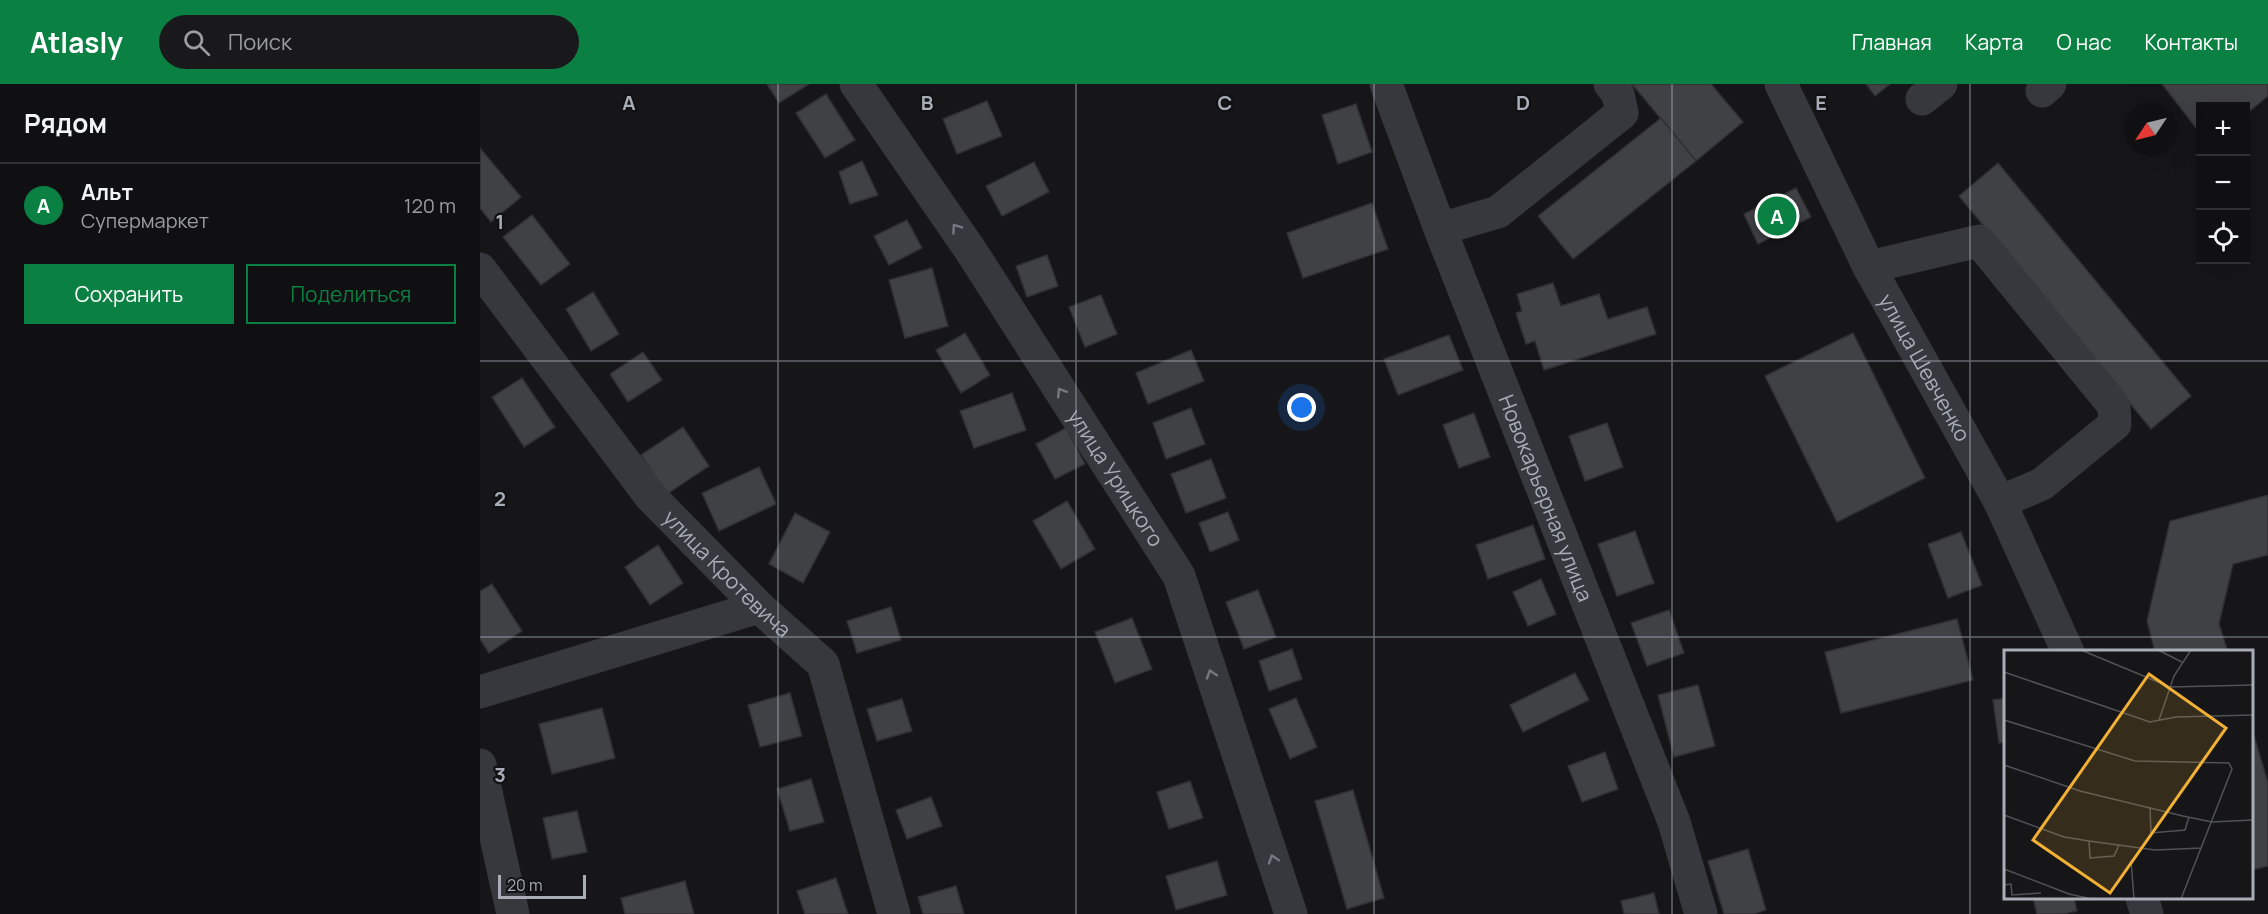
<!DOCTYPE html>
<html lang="ru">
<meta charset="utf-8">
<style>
:root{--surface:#101012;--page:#19191b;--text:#f1f3f6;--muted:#9c9d9f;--line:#303032;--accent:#0b8043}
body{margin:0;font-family:Manrope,sans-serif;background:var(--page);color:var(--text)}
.controls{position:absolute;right:18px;top:18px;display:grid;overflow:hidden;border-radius:0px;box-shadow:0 6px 24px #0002}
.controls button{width:54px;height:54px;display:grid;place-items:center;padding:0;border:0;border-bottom:2px solid var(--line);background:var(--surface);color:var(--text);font:30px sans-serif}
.compass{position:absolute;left:1644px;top:18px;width:54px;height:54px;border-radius:50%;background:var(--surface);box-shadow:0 6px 24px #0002;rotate:235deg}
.scale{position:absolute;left:18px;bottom:15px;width:88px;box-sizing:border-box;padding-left:6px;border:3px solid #a8adb8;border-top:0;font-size:16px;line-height:21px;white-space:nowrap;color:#a8adb8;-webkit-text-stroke:4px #111113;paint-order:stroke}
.you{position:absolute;left:822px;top:324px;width:21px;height:21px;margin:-15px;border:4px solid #fff;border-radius:50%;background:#1a73e8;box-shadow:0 0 0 9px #1a73e833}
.badge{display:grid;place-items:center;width:39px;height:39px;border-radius:50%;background:var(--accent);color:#fff;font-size:20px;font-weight:700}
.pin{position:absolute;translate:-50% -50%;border:3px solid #fff;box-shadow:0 2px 6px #0006}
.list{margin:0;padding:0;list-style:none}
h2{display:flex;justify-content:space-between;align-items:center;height:78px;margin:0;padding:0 24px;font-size:26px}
h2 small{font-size:20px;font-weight:400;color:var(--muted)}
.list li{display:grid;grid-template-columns:39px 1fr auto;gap:18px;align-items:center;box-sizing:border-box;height:84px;padding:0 24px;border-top:2px solid var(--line)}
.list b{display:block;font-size:22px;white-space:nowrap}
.list p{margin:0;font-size:20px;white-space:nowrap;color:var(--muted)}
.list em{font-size:20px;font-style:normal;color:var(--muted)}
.actions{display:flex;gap:12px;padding:18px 24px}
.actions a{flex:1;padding:14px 0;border:2px solid var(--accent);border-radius:0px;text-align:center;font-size:21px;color:var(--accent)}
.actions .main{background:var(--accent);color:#fff}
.icon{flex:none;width:33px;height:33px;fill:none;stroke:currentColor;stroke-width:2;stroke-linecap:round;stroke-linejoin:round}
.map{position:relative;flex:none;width:1788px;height:830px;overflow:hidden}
header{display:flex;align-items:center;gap:36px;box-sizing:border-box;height:84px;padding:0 30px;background:var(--accent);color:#fff}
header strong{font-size:28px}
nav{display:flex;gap:33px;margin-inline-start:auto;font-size:21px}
.search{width:420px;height:54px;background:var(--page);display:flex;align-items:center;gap:15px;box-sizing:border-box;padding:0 21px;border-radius:33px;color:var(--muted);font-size:22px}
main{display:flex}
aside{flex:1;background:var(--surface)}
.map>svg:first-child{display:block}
.building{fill:#404145;stroke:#303034;stroke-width:1.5}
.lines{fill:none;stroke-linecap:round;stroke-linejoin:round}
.minor{stroke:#37383d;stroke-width:33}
.oneway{stroke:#757881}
.grid{fill:none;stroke:#a8adb8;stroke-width:1.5;stroke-opacity:0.55}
.labels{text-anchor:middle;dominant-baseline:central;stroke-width:4.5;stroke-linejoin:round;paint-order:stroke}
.street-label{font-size:21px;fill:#a8adb8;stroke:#111113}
.inset-road{fill:none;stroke:#505258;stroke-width:1.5}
.view{fill:#f2b134;fill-opacity:0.15;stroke:#f2b134;stroke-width:3}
.inset-edge{fill:none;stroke:#a8adb8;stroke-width:3}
.grid-label{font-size:20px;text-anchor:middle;font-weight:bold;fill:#a8adb8;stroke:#111113;stroke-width:4.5;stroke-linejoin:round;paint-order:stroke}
</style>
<header>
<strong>Atlasly</strong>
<div class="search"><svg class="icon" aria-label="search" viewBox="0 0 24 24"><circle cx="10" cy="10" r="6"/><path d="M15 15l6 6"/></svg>Поиск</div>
<nav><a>Главная</a><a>Карта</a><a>О нас</a><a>Контакты</a></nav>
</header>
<main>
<aside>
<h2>Рядом<small></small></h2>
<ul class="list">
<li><span class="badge">A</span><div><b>Альт</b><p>Супермаркет</p></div><em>120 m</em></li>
</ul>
<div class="actions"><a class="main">Сохранить</a><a>Поделиться</a></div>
</aside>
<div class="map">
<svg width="1788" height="830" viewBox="0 0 1788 830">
<rect width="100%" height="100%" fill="#161618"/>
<!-- building -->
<g class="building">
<polygon points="287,0 329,0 299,19"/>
<polygon points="1152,0 1231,0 1263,38 1216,77"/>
<polygon points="1386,0 1410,0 1395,12"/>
<polygon points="1682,0 1788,0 1788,12 1766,30 1766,22 1720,22 1720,49"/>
<polygon points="346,10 375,56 345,74 316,29"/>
<polygon points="507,17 522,52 477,70 463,35"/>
<polygon points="876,20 892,68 858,80 842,31"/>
<polygon points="1181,34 1216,77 1093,175 1058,132"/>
<polygon points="0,64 41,113 11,138 0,124"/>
<polygon points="382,77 398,111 370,120 359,88"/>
<polygon points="554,78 569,108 522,132 506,102"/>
<polygon points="1518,79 1711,312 1671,345 1479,112"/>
<polygon points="1316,104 1331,133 1278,160 1264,130"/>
<polygon points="892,119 908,165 823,194 807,149"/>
<polygon points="52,131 90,180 61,201 23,153"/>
<polygon points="427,136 442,164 409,181 394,152"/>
<polygon points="567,171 578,202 547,213 536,182"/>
<polygon points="452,184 468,242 425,254 409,196"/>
<polygon points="1073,199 1081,222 1119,210 1128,235 1167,223 1176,250 1064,286 1055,257 1046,260 1036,229 1042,227 1037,210"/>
<polygon points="113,208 139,250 111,267 86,225"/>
<polygon points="621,211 637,250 605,263 589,223"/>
<polygon points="485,249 510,291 481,309 456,266"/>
<polygon points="1373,249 1445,394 1357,438 1285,292"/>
<polygon points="969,251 983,286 918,311 904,275"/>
<polygon points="711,266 724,297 668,320 656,289"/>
<polygon points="163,268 182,296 148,318 130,290"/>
<polygon points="42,294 75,343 44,363 12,313"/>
<polygon points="532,309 546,346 494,364 480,327"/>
<polygon points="711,324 725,360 686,375 673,339"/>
<polygon points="994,329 1010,373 979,384 963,341"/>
<polygon points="1127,339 1143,383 1105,397 1089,352"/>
<polygon points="203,343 229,382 187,410 161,371"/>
<polygon points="586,344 605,380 575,395 556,360"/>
<polygon points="731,375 746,414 706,429 691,390"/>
<polygon points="279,383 296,420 239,447 222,409"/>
<polygon points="1788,411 1788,471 1753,480 1739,540 1748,568 1675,568 1667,537 1690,437"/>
<polygon points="587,417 615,465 581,485 553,437"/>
<polygon points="748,428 759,456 730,468 719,439"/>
<polygon points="315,429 350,448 323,499 289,480"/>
<polygon points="1053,441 1065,475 1008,495 996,461"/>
<polygon points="1155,447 1174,499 1137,512 1118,460"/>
<polygon points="1481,448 1502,501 1468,514 1448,460"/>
<polygon points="178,461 203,499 170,521 145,483"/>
<polygon points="1061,495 1076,530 1048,542 1033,508"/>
<polygon points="12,500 42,547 9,569 0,555 0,507"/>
<polygon points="778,506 796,553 764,565 746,518"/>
<polygon points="411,523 421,556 377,569 367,537"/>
<polygon points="1189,526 1204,569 1167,582 1151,539"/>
<polygon points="652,534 672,585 635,599 615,548"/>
<polygon points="1477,535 1493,596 1361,629 1345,568"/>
<polygon points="812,565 822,595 789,607 779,577"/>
<polygon points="1095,589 1109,616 1043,648 1030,621"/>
<polygon points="1218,601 1235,662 1194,673 1178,611"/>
<polygon points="310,609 322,652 280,663 268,621"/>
<polygon points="816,614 837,663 810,675 789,625"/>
<polygon points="1526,614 1526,658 1519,659 1513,616"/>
<polygon points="422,615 432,647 397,657 387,625"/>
<polygon points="122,624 135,674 72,690 59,640"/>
<polygon points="1772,645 1788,699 1788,782 1772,786"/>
<polygon points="1125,668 1138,705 1102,718 1088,682"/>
<polygon points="331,695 344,738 310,747 297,705"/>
<polygon points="710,697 723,734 689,745 677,708"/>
<polygon points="873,706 904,814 867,825 835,717"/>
<polygon points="451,713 462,742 427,755 416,726"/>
<polygon points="97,727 107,768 72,775 63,734"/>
<polygon points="1268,765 1286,826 1274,830 1244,830 1228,777"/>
<polygon points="737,777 747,811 696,826 686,792"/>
<polygon points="356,794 368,830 325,830 317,807"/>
<polygon points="205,797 214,830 145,830 141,814"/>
<polygon points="476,802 484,830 443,830 438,813"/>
<polygon points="1174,809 1179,830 1144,830 1141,817"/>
<polygon points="1553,814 1594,814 1597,827 1583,830 1557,830"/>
</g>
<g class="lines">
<!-- minor -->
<g class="minor">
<path id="s1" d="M376 0 491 167 699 492 811 830"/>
<path id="s2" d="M906 0 960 145 1194 738 1221 830"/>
<path id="s3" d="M1301 0 1389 183 1520 418 1588 568"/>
<polyline points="1562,7 1570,0"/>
<polyline points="1442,15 1461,0"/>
<polyline points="960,145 1018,128 1142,29 1138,10 1130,0"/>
<polyline points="1389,183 1499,157 1634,322 1635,340 1562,400 1520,418"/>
<path id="s4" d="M0 185 171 413 279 523 343 580 414 830"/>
<polyline points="0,608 279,523"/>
<polyline points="0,681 33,830"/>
<polyline points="1662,814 1667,830"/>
</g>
</g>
<!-- one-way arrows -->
<defs><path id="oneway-chevron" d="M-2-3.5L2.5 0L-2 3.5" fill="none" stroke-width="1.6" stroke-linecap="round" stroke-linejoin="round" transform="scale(1.5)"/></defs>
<g class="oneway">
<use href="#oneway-chevron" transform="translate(476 144) rotate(-125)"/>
<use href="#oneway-chevron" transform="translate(581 308) rotate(-122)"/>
<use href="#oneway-chevron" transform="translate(731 590) rotate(-108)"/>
<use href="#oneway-chevron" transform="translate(793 775) rotate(-108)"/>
</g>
<!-- grid -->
<path class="grid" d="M298 0V830M596 0V830M894 0V830M1192 0V830M1490 0V830M0 277H1788M0 553H1788"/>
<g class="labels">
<!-- street labels -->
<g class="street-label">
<text stroke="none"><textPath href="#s3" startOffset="318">улица Шевченко</textPath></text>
<text stroke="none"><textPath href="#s1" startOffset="472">улица Урицкого</textPath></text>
<text stroke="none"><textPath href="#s2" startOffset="444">Новокарьерная улица</textPath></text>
<text stroke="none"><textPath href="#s4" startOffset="393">улица Кротевича</textPath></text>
</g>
</g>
<!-- overview -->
<g transform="translate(1524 566)">
<rect width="249" height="249" fill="#161618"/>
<path class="inset-road" d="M77 0 166 37 249 35M154 0 178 12M0 22 146 72 172 67 249 65M0 70 131 111 225 113 228 119 177 249M155 70 170 26 187 0M0 115 76 141 179 166 208 172 249 170M146 157 147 183 181 180 185 167M0 165 60 187 85 191 151 200 198 198M85 191 86 208 110 206 115 195M127 210 130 249M0 219 65 244 88 249M0 235 7 234 8 245 37 243"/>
<path class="view" d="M145 24 222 78 106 243 29 190Z"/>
<rect width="249" height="249" class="inset-edge"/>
</g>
<g class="grid-label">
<text x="149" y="26">A</text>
<text x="447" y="26">B</text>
<text x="745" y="26">C</text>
<text x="1043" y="26">D</text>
<text x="1341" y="26">E</text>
<text x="20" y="145">1</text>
<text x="20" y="422">2</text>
<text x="20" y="698">3</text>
</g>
</svg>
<div class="controls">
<button>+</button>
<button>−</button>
<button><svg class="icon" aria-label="locate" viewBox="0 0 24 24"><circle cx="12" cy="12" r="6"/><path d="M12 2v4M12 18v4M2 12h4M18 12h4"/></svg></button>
</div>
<svg class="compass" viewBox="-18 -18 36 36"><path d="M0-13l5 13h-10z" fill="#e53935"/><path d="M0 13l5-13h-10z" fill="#9c9d9f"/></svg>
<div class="scale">20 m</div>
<div class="you"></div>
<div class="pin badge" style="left:1297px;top:132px">A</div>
</div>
</main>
